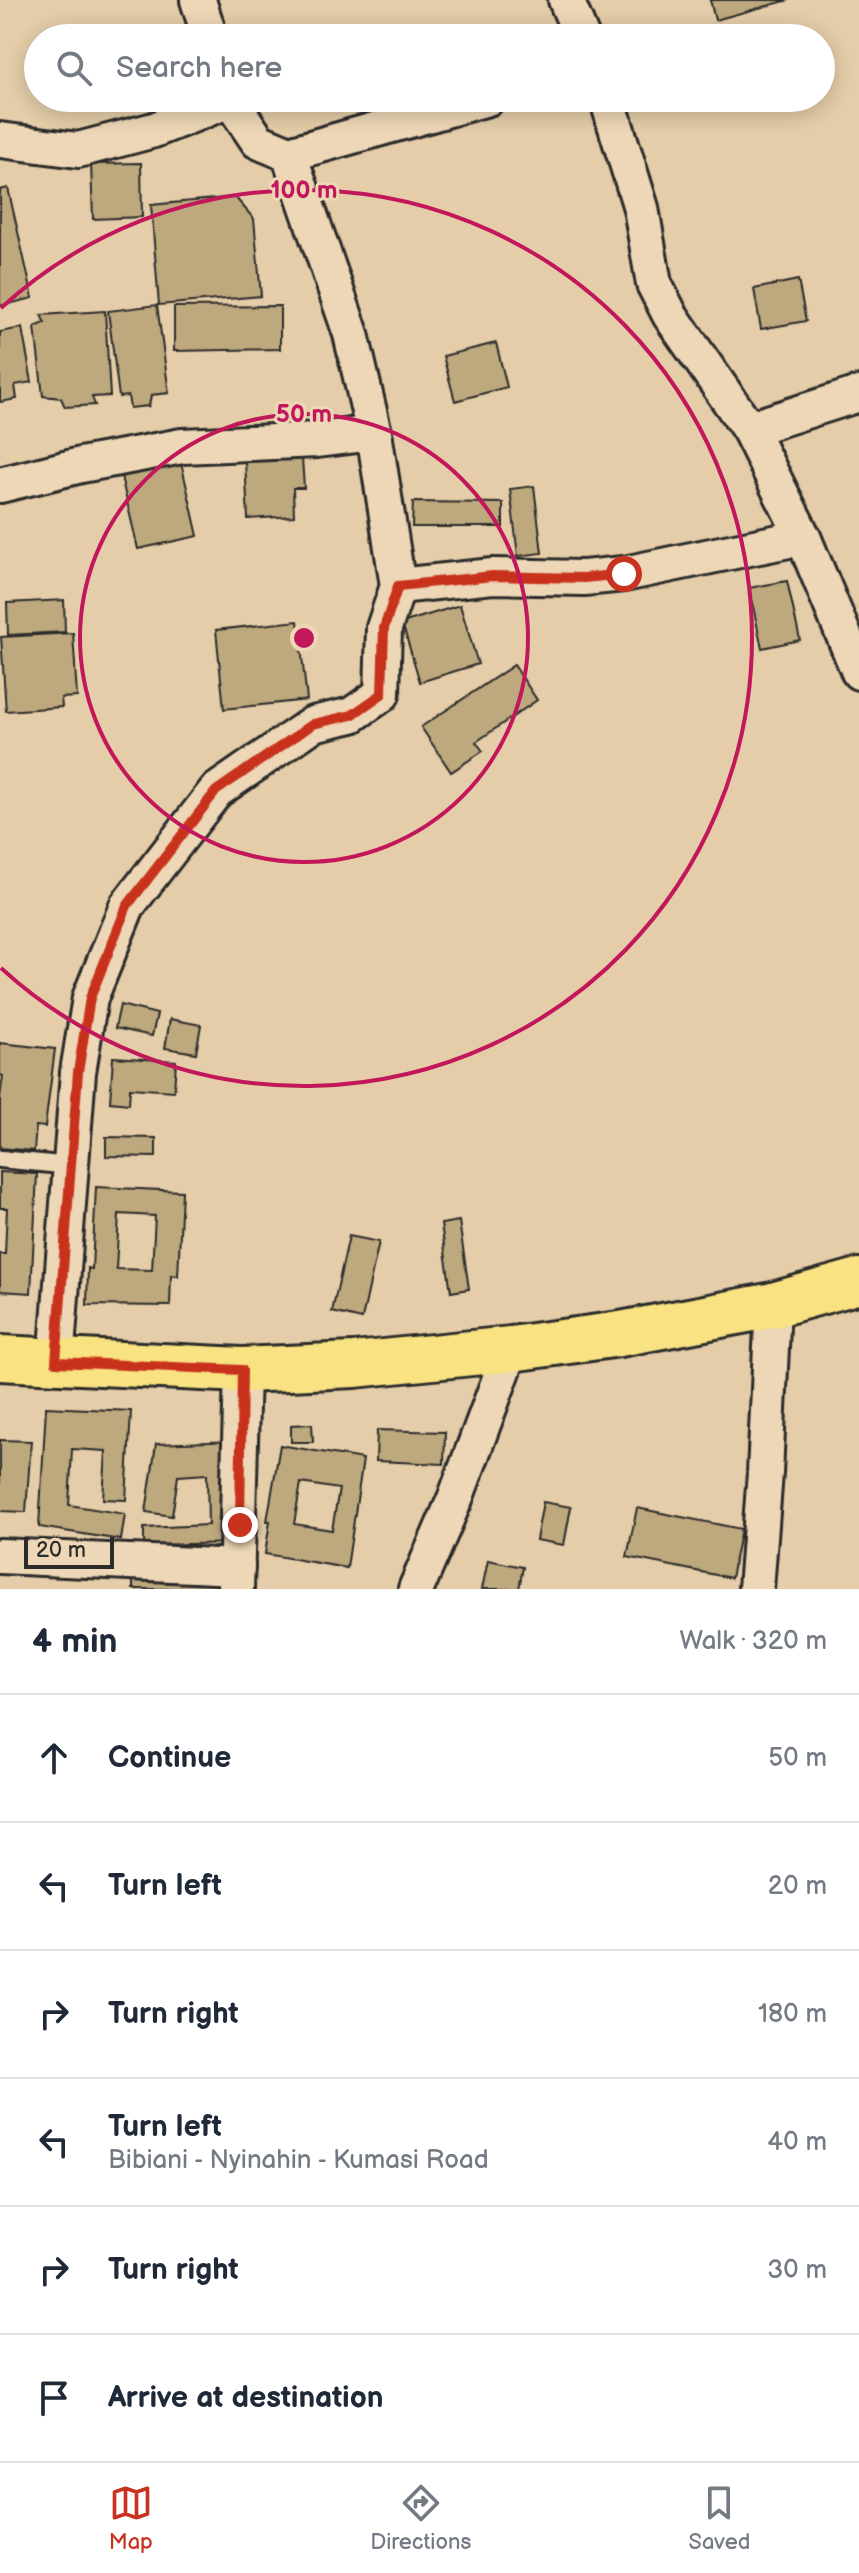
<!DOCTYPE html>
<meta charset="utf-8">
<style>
:root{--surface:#fff;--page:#f6f6f7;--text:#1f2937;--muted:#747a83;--line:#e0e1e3;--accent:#c8321e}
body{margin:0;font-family:"Balsamiq Sans",sans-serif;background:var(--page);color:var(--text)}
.scale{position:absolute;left:24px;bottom:20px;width:90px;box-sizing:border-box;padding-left:8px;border:4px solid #2b2b2b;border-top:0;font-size:22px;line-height:28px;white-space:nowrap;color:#2b2b2b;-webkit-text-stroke:6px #edd7b6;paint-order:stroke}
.stop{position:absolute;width:24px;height:24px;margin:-18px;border:6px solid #c8321e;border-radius:50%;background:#fff}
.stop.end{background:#c8321e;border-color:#fff;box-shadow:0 2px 8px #0008}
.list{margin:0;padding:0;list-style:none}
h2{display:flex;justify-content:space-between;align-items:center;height:104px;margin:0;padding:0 32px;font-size:34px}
h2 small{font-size:26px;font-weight:400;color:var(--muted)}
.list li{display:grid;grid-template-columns:52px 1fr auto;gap:24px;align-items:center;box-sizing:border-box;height:128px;padding:0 32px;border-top:2px solid var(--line)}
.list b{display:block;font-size:30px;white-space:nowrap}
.list p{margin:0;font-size:26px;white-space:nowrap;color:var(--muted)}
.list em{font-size:26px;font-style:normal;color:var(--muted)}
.icon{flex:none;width:44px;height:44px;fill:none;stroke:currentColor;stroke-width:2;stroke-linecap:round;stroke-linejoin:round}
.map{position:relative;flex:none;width:859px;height:1589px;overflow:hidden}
.search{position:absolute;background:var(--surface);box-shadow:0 4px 20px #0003;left:24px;right:24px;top:24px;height:88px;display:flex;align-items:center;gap:20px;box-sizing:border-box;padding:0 28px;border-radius:44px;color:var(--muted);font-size:30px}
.sheet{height:872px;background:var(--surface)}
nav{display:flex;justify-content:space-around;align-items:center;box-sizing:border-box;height:112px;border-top:2px solid var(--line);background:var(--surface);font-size:22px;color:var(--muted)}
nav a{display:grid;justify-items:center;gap:4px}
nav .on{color:var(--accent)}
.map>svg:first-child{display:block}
.building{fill:#bea87d;stroke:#2b2b2b;stroke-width:2;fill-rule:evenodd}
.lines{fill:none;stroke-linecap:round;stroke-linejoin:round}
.service-casing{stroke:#2b2b2b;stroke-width:22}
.minor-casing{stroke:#2b2b2b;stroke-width:40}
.primary-casing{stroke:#2b2b2b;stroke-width:50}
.service{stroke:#edd7b6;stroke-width:16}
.minor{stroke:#edd7b6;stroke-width:34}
.primary{stroke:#f8e281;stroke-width:44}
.route{stroke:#c8321e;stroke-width:10}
.ring{fill:none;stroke:#c2185b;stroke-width:4}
.centre{fill:#c2185b;stroke:#edd7b6;stroke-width:4}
.ring-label{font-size:24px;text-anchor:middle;font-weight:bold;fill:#c2185b;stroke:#edd7b6;stroke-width:6;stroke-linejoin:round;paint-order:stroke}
</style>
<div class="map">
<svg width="859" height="1589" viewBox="0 0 859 1589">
<rect width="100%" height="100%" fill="#e4cda8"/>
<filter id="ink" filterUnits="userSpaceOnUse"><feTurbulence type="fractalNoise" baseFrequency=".0125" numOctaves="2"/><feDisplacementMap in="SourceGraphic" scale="16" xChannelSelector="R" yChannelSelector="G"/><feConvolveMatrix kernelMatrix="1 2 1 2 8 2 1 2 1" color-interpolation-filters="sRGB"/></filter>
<g filter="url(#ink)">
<!-- building -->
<g class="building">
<polygon points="710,0 789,0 715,20"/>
<polygon points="141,163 142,217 93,219 91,164"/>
<polygon points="8,188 33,298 0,306 0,190"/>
<polygon points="235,197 254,219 261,296 159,305 151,205"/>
<polygon points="798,280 806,321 761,329 754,289"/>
<polygon points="157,305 169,393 151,395 149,406 130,408 128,396 119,397 108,311"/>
<polygon points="280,306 280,349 174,351 174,307"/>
<polygon points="105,311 110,396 92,397 95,405 65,407 61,398 43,396 35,327 45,323 41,315"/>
<polygon points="22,328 32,382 15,385 17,399 0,402 0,332"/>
<polygon points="496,343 507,387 455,401 443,356"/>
<polygon points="180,458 198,536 138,549 120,472"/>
<polygon points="302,458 304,488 293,488 294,516 248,519 245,461"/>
<polygon points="534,486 542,553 518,556 510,489"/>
<polygon points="413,502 503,503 503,527 412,527"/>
<polygon points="787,581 800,640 762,648 749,588"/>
<polygon points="64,600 65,632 8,635 7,603"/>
<polygon points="460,605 478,664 420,682 402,623"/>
<polygon points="298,621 307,700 224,709 216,630"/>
<polygon points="73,633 77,697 61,698 62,707 6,711 1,637"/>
<polygon points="514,665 537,700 476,742 483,751 451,772 421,727"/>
<polygon points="120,1005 157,1014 152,1036 115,1028"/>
<polygon points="170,1019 201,1025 196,1053 165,1048"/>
<polygon points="0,1043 55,1049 45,1127 36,1126 34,1151 0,1148 0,1098 3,1076 0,1075"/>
<polygon points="113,1057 176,1061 174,1091 130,1088 129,1104 110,1102"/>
<polygon points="106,1137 156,1138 156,1157 106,1156"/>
<polygon points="0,1172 37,1174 31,1293 0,1291 0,1254 5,1254 7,1208 0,1208"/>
<path d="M96 1187 182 1191 178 1276 171 1275 170 1306 87 1305 88 1268 92 1269ZM119 1214 155 1216 152 1270 116 1269Z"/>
<polygon points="459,1221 469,1289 451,1292 441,1224"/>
<polygon points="349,1236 379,1242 362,1319 332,1312"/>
<polygon points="46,1407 131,1411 126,1500 103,1499 106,1451 72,1449 69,1505 125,1514 121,1540 39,1527"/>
<polygon points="312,1424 313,1442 291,1442 291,1425"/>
<polygon points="377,1430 445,1432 444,1464 376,1461"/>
<polygon points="0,1440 31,1441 26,1512 0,1511"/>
<polygon points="234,1441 238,1543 144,1545 144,1528 208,1525 207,1474 178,1476 172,1516 146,1512 156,1444"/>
<path d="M280 1445 363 1459 347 1568 265 1554 270 1521H267ZM301 1483 339 1489 332 1530 294 1524Z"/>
<polygon points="543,1502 571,1507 564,1545 536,1540"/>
<polygon points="637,1508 741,1529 731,1578 627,1557"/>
<polygon points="488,1560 523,1567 519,1589 482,1589"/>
<polygon points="133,1573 216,1576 216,1589 133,1589"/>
</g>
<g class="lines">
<!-- service casing -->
<g class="service-casing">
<polyline id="service" points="0,1159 71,1166"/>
</g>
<!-- minor casing -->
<g class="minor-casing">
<g id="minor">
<polyline points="198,0 210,38"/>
<polyline points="566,0 582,38"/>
<polyline points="229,98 258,141 289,154 488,98"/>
<polyline points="607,98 641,208 654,284 670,315 749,429 803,537 859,672"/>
<polyline points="0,140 78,150 154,130 230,100"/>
<polyline points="749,429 859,394"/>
<polyline points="0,485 81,465 182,446 317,440 374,433"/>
<polyline points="398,586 493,576 584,578 624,574 803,537"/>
<polyline points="56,1362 78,1072 90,998 127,906 216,791 313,724 352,715 382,694 384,628 398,586 374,433 351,334 289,154"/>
<polyline points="0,1556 237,1567"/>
<polyline points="236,1589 242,1370"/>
<polyline points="416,1589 455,1499 511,1349"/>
<polyline points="756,1589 765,1473 773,1305"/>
</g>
</g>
<!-- primary casing -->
<g class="primary-casing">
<polyline id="primary" points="0,1358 242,1370 354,1365 511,1349 620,1334 773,1305 859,1281"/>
</g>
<!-- service -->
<use href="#service" class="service"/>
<!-- minor -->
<use href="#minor" class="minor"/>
<!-- primary -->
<use href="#primary" class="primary"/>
</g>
</g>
<g class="lines" filter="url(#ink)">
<!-- route -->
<polyline class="route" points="240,1525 242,1370 56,1362 78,1072 90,998 127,906 216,791 313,724 352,715 382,694 384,628 398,586 493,576 584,578 624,574"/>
</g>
<!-- distance rings -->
<g class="ring">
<circle cx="304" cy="638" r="224"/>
<path d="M1 308A448 448 0 1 1 1 968"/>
</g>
<circle cx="304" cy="638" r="12" class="centre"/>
<g class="ring-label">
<text x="304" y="198">100 m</text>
<text x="304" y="422">50 m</text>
</g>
</svg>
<div class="scale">20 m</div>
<div class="stop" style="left:624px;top:574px"></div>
<div class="stop end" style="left:240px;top:1525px"></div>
<div class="search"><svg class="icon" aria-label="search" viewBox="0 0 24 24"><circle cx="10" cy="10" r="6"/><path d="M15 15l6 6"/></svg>Search here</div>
</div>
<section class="sheet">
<h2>4 min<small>Walk · 320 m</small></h2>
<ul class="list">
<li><svg class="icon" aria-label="ahead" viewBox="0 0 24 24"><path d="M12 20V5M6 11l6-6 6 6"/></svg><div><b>Continue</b></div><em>50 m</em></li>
<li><svg class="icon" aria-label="left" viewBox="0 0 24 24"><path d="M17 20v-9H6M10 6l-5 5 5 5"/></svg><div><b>Turn left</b></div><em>20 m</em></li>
<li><svg class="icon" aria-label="right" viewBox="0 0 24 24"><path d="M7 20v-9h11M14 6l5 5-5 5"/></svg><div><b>Turn right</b></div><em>180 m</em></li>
<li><svg class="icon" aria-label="left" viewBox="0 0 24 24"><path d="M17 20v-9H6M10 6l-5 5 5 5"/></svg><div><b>Turn left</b><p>Bibiani - Nyinahin - Kumasi Road</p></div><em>40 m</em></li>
<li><svg class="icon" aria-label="right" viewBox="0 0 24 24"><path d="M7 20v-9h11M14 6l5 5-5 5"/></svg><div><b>Turn right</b></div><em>30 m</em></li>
<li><svg class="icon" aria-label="arrive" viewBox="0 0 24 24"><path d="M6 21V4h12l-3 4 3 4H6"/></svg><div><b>Arrive at destination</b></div></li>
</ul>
</section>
<nav>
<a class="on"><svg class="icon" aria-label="map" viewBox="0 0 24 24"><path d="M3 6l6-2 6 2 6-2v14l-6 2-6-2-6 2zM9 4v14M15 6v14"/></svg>Map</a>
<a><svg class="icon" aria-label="directions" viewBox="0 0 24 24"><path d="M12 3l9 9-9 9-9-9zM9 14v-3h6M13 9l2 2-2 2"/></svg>Directions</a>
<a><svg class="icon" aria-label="saved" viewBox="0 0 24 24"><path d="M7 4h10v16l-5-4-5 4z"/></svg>Saved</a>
</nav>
